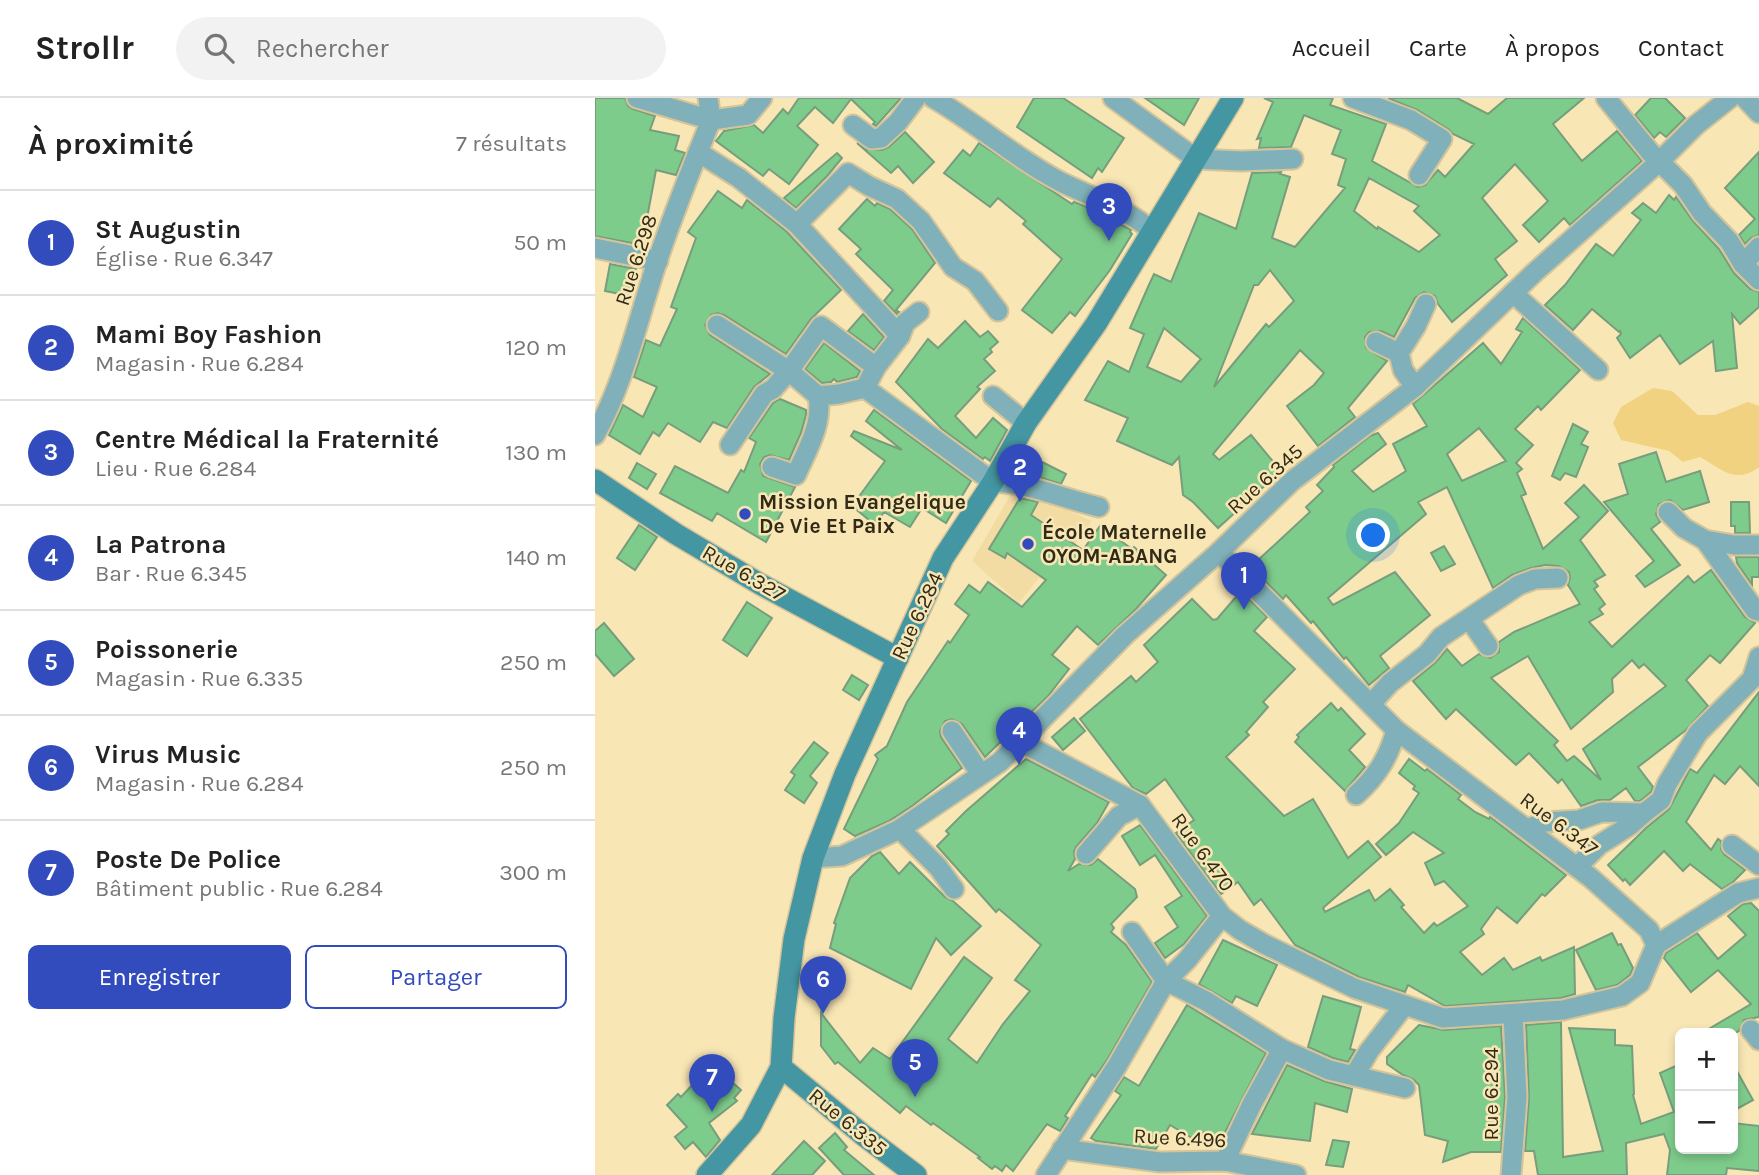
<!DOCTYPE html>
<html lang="fr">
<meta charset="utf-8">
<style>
:root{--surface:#fff;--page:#f2f2f2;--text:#222;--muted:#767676;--line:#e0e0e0;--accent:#334cbd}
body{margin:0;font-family:Karla,sans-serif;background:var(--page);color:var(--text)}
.controls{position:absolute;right:21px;bottom:21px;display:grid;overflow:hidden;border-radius:10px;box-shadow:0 4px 10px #0003}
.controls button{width:63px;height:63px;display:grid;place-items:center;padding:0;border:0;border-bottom:2px solid var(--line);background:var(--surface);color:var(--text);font:35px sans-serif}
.you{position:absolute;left:779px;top:438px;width:24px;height:24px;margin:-18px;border:5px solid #fff;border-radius:50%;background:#1a73e8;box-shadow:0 0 0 10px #1a73e833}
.badge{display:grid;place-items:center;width:46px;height:46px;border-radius:50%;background:var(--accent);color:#fff;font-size:23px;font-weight:700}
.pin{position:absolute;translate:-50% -58px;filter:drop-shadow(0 2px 4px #0008)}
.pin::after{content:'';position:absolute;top:37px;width:24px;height:21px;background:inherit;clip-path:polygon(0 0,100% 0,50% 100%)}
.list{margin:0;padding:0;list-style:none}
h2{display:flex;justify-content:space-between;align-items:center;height:91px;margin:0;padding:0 28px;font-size:30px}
h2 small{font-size:23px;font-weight:400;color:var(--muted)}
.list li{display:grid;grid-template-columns:46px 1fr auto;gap:21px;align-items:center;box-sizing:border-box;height:105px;padding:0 28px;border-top:2px solid var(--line)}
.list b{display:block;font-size:26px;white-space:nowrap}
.list p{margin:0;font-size:23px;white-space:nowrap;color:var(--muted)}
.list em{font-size:23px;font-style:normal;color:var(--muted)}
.actions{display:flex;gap:14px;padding:21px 28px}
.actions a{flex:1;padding:16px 0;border:2px solid var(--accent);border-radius:10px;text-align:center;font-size:24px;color:var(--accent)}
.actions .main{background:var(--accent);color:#fff}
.icon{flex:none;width:38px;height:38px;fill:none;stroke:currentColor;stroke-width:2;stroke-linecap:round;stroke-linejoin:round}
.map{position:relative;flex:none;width:1164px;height:1077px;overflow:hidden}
header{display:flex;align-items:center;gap:42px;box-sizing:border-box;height:98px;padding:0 35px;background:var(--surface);border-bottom:2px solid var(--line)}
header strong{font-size:33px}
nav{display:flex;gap:38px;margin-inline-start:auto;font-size:24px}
.search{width:490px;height:63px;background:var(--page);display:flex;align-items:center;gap:18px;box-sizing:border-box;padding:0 24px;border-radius:38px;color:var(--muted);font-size:26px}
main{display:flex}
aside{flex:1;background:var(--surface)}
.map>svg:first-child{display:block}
.built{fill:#f2dca3}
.green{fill:#f1d280}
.building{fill:#7ecc8c;stroke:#769e7d;stroke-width:2;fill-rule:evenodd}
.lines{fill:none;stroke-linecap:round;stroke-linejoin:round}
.street-casing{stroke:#d5c499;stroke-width:23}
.secondary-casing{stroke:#d5c499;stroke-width:24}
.street{stroke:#80b1ba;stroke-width:19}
.secondary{stroke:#4496a3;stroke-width:21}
.poi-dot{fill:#334cbd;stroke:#f9e6b5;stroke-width:2.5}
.labels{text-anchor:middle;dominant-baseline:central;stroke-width:5;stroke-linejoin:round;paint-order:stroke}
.street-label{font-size:21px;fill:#312a17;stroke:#f9e6b5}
.poi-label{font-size:21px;font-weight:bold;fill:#312a17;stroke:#f9e6b5;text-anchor:start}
</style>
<header>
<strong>Strollr</strong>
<div class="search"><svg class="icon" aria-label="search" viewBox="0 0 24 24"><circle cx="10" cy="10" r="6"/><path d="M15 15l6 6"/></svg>Rechercher</div>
<nav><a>Accueil</a><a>Carte</a><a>À propos</a><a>Contact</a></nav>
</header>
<main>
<aside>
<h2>À proximité<small>7 résultats</small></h2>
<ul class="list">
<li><span class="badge">1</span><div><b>St Augustin</b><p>Église · Rue 6.347</p></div><em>50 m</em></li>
<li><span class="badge">2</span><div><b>Mami Boy Fashion</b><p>Magasin · Rue 6.284</p></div><em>120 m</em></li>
<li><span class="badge">3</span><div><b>Centre Médical la Fraternité</b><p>Lieu · Rue 6.284</p></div><em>130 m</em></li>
<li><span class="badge">4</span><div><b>La Patrona</b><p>Bar · Rue 6.345</p></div><em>140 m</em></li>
<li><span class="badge">5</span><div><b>Poissonerie</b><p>Magasin · Rue 6.335</p></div><em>250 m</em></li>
<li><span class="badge">6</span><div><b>Virus Music</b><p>Magasin · Rue 6.284</p></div><em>250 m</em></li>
<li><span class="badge">7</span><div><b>Poste De Police</b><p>Bâtiment public · Rue 6.284</p></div><em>300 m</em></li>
</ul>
<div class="actions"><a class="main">Enregistrer</a><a>Partager</a></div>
</aside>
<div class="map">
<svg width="1164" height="1077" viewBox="0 0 1164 1077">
<rect width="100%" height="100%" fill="#f9e6b5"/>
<!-- built -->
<polygon class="built" points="420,389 497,423 482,444 447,482 444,480 424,505 377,463"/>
<!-- green -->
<path class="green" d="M1058 290 1077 293 1103 317H1120L1153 304 1164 308V369C1141 387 1126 371 1105 359L1088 364 1074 353 1026 342 1018 325 1026 309Z"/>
<!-- building -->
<g class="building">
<polygon points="0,0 30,0 33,8 38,11 60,18 55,32 84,38 80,52 90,55 81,77 61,72 47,147 0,138"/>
<polygon points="204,0 306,0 281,28 278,26 280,24 256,1 238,25 220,9 202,28 223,47 194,86 174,71 168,78 121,43 129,33 159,27 168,35 188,11 193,16"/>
<polygon points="439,0 468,0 529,40 507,74 503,70 497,80 422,29"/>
<polygon points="550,0 604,0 589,27"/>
<path d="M669 0H738L735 7 791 26 777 63 823 89 830 87 843 72 850 79 879 46 858 36 853 31 822 12 793 0H862L893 16 912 0H989L958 26 987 63 1022 33 1047 63 975 127 969 120 944 144 928 127 953 103 920 66 887 100 922 143 900 161 912 177 857 224 843 206 840 198 829 194 820 200 799 239 786 233 774 234 770 239 771 250 792 263 753 310 760 319 723 348 692 308 719 287 729 275 705 252 618 356 624 362 656 337 686 373 623 430 598 404 588 397 584 359 577 367 522 343 533 320 490 302 513 263 534 274 549 236 535 230 553 189 559 176 576 184 604 115 641 131 657 75 686 74 685 76 695 79 677 140 700 149 750 90 743 87 751 61 737 56 746 32 709 17 696 49 664 50 666 40 662 41 678 4ZM774 80 824 108 819 113 845 137 824 154 783 129 782 131 759 113ZM675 172 699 203 674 229 671 226 619 289 659 187H663ZM569 230 606 261 586 284 552 269Z"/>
<polygon points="1056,0 1070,0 1090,20 1071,39 1065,34 1059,40 1040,17"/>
<polygon points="310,34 339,64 318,85 303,68 296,75 262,45 271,51 287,52 294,49"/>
<polygon points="384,45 477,106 479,104 497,111 536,132 535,134 537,136 515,172 480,218 475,214 457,235 427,212 467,161 428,126 431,123 403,100 395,109 349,75 368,52 375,58"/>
<polygon points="1164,54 1164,137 1156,140 1150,146 1144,137 1160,121 1130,90"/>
<polygon points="242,55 247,60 233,77 201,110 189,100"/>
<polygon points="123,93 147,110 152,102 191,133 246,192 216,221 191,256 129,217 122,215 116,217 110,227 115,237 175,276 159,289 132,330 118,324 105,344 73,325 64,338 58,334 45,356 14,337 28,307 48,319 62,289 39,279 51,242 65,248 82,211 76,209 101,140 93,134"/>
<polygon points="1074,97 1079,102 1081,99 1098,123 1124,151 1139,175 1155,191 1164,194 1164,209 1145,226 1137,216 1142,270 1121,273 1118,243 1085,266 1065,237 1035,260 1022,240 1026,236 1025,233 1024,234 997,211 978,232 950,207 970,187 1001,146 1018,158 1046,122 1037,115 1048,105 1061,115"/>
<polygon points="272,101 280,108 282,105 295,111 317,131 340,165 301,212 304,214 302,216 289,203 298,192 261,156 266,151 244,131"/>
<polygon points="15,166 41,171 35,198 10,193"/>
<polygon points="268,216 289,239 279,252 253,233"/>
<path d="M928 220 985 272 946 312 943 308 920 331 938 347 921 365 927 371 922 375 931 396 926 398 948 451 984 419 970 405 989 387 1013 413 985 442 1010 477 999 483 1003 488 999 491 1010 506 1004 511 1008 516 994 524 1017 549 1093 478 1099 485 1116 472 1150 519 1160 525 1125 565 1115 557 1091 582 1113 608 1091 632 1043 669 1058 689 1056 694 1045 703H1040L1031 690 1015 702H1003L986 708 967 681 963 685 934 655 921 667 861 611 851 621 818 583 840 565 852 551 867 568 884 556 895 560 904 554V544L919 534 985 506 973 487 975 480 974 474 963 468 950 467 936 470 917 477 898 490 852 389 823 404 831 416 733 500 738 507 800 474 835 517 785 558 794 570 774 587 751 559 749 561 718 523 716 525 691 497 688 501 662 475 667 470 661 464 715 414 711 409 728 393 722 387 739 369 738 367 775 338 783 335 791 346 757 373 778 394 811 373 798 346 832 328 818 306 888 245 906 266 927 234 921 231ZM884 330 911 363 867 383 852 356ZM933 558 976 631 1018 594 1017 581 1037 562 1044 570 1049 566 1071 588 988 651 1006 682 979 658 972 663 959 647 963 643 896 580Z"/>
<polygon points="370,223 385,239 393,233 403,244 395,251 397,254 389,261 400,273 382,289 385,291 360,318 381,340 398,320 412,332 395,363 390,359 388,361 347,331 301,284 333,241 343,250"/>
<polygon points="229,245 265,273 262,279 242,284 239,281 236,284 227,285 210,271"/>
<polygon points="185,301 211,312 211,317 206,335 194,362 175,357 169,359 165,366 168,378 200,389 171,444 122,415 117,423 65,395 80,368 133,395 146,372 149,374 161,344 154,340 178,305"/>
<polygon points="279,312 376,383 351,425 327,410 315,429 289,414 280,427 257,408 290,363 256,338 259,333 307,352 271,323"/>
<polygon points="978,326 993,334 986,346 993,349 981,379 970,375 965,382 957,378"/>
<polygon points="1061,354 1071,384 1105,373 1114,404 1088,412 1075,402 1064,406 1061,416 1065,424 1056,431 1085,467 1050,489 1041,478 1059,463 1009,404 1033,396 1024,366"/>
<polygon points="447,364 471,376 466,386 441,378"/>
<polygon points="42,365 61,376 52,391 34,380"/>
<polygon points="425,400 443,404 436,417 488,452 505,428 537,451 539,449 571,477 541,511 503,547 482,528 457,557 474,571 453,598 390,659 367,626 357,621 350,623 345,633 346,639 367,670 317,708 294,723 260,738 249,731 283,661 280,657 292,648 312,604 353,543 355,545 374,517 360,506 374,487 385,495 393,484 427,509 451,482 412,455 410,460 394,451"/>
<polygon points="1136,404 1154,404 1155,435 1140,435 1140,428 1136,428"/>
<polygon points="44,427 62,439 40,472 22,460"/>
<polygon points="849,448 860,466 846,473 836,455"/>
<polygon points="1141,459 1164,459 1164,479 1157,479 1157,487 1142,465"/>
<polygon points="646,493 672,519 659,533 700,571 668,604 673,609 651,634 654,637 631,659 689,718 718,701 753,760 773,743 786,759 728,810 730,814 774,792 780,803 795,791 809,807 806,809 829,835 839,825 842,828 873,808 849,783 840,787 830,765 849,755 818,734 791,757 781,746 804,725 824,695 818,691 820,688 804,675 814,661 830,673 832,671 866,697 863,701 880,714 894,721 895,719 971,777 950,798 947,796 922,825 902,809 886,831 889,836 865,854 887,877 909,860 918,872 945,859 947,863 979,849 980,896 966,900 850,908 813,887 810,894 764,879 700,847 666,801 659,807 643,784 626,796 581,735 599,722 570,681 551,696 538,690 485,621 536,578 541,584 563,564 549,547 597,501 618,522 622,521"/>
<polygon points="152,504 177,520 152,558 128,542"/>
<polygon points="9,525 39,561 19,578 0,556 0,533"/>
<polygon points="257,577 273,587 264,602 248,592"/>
<polygon points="1164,594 1164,688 1145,668 1130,686 1119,677 1091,724 1116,752 1123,741 1126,743 1126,751 1129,756 1150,772 1138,784 1127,791 1095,766 1088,773 1069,753 1035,787 1030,781 1028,783 1013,767 1051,730 1074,711 1095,671 1102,675"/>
<polygon points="736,605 743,613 746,610 770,636 754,652 770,669 750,693 700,644 704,639 702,637"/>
<polygon points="479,620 490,633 468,652 457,639"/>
<polygon points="219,644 233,655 215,678 222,685 209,705 190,692 200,677 196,674"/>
<polygon points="431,661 514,704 502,725 481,749 479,754 480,761 473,773 484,766 496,767 503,761 540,791 542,799 516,826 519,830 516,834 531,847 557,884 512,962 500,979 497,976 470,1018 473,1020 465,1033 452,1026 418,1073 411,1067 407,1073 400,1068 397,1071 383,1060 385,1059 338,1025 336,1027 311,1008 305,1015 243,964 240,966 226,948 226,915 265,965 278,950 295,961 369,859 397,880 353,941 382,965 408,926 435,893 420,882 446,847 404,811 401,814 342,748 354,736 351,733 371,713"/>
<polygon points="545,727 612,818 589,846 570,860 560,845 583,829 570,809 587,798 560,757 545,767 527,738"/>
<polygon points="285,754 304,776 315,764 350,799 358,803 386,828 356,857 341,840 316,891 235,850 241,826 239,825 255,780 277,758"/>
<polygon points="1156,805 1164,813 1164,919 1149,922 1144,933 1140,935 1107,935 1156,906 1123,872 1096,894 1069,860 1071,855 1102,835 1123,861 1151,837 1133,818 1148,806"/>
<polygon points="1017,835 1023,847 1026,846 1038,870 1035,877 1022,887 1001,892 981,852"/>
<polygon points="628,842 682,867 662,908 641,898 637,905 604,886"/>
<polygon points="728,898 766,909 755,951 760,952 753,964 738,960 713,949"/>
<polygon points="592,907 671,955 626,1042 609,1034 602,1043 575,1027 561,1051 501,1043 496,1040 526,997 520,993 529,979 544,988"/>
<polygon points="966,924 968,1059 1008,1053 974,930 1020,932 1020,947 1037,948 1039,996 1038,997 1046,1026 1079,1014 1065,975 1085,966 1085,1051 1130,1054 1130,1051 1138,1051 1138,1025 1164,1028 1164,1073 1132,1070 1131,1077 1072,1077 1075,1052 1069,1036 1031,1045 1032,1077 943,1077 939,1053 930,1053 934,999 931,927"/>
<polygon points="824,927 849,932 906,928 910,999 906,1054 876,1054 848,1064 853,1043 830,1037 824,987 818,981 808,977 792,966 792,959"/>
<polygon points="117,966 146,992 139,1000 142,1003 114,1025 125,1042 111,1059 98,1044 90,1051 80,1039 92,1029 72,1007 83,996 86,999"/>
<polygon points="1138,966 1158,1002 1138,1013"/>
<polygon points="692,967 729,983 757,991 752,1014 720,1005 715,1043 657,1036"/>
<polygon points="240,1035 252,1049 249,1052 279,1077 249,1077 224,1050"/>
<polygon points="738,1042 754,1044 748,1069 731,1067"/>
<polygon points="209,1043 230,1063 217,1077 177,1077"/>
</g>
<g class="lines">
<!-- street casing -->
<g class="street-casing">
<g id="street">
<polyline points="42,0 116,22 153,17 167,0"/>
<path d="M338 0C382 25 421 61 466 84 498 100 530 109 557 133"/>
<polyline points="518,0 601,61 646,63 698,61"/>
<polyline points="758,0 816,22 847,41 824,77"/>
<polyline points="1011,0 1055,54 1088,87 1107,115 1134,143 1148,166 1164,182"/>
<polyline points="1150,0 1164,15"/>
<polyline points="258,27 277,41 286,40 303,24 321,0"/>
<polyline points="103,54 144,80 202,126 305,238 281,269 270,290 244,296 223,298 194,273 122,227"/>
<polyline points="202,126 253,75 274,88 302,101 326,123 358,169 380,183 403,213"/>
<polyline points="0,150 63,163"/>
<polyline points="1148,166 1164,149"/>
<polyline points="918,195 1003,272"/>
<polyline points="305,238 310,225 324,214"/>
<polyline points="781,244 804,255"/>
<polyline points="820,289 808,272 804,255 821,228 831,206"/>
<path d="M270 290 398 384C434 385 469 401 504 409"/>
<polyline points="398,298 431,325"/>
<path d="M0 337C30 283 43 221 62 164 78 116 97 69 116 22L113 0"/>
<polyline points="135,347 169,296 178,291 194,273 226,228 281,269"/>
<path d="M177 369 201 377C212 352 228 326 223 298"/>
<polyline points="1073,414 1089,430 1110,442"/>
<polyline points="1164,447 1139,447 1110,442 1160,512 1164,513"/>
<polyline points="624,454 801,632 996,780 1054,832 1061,847 1045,885 1027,898 968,912 848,920 759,890 669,846 645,832 627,818"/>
<polyline points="875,522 893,548"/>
<polyline points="776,606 795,585 832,556 846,539 924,487 940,481 963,480"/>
<polyline points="357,633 385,675"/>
<polyline points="426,644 545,707 627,818 592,862 571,883 522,968 451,1077"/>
<path d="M761 697C782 678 794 659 801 632"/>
<polyline points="305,731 343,769 359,791"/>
<polyline points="932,731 950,724 984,722 1007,714 1049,715 1066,702 1072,686 1103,635 1157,581 1164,559"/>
<polyline points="1137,747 1164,767"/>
<polyline points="491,756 524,718 545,707"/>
<polyline points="218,760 247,758 305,731 405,664 530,537 624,454 697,383 820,289 940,174 1064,64 1101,27 1135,0"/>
<polyline points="982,769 1004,747 1034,728 1049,715"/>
<polyline points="537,834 571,883 611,903 687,951 734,972 810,990"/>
<polyline points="1061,847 1143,795 1164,790"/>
<polyline points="1156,932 1164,942"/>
<polyline points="759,978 774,953 809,908"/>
<polyline points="467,1051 565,1064 630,1063 701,1077"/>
<polyline points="630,1063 657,1006 687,951"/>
<polyline points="916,1077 922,999 918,916"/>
</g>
</g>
<!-- secondary casing -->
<g class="secondary-casing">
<g id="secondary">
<polyline points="0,382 81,436 165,486 303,560"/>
<polyline points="186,969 268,1037 321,1077"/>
<polyline points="112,1077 156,1027 186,969 189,920 199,841 218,760 250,676 348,460 398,384 431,325 501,226 638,0"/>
</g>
</g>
<!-- street -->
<use href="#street" class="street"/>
<!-- secondary -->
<use href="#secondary" class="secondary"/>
</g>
<!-- markers -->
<g class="poi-dot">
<circle cx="150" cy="416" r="7"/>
<circle cx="433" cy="446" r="7"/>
</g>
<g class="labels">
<!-- street labels -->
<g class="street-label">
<text transform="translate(41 162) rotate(-72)">Rue 6.298</text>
<text transform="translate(670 381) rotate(-42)">Rue 6.345</text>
<text transform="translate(149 475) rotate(30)">Rue 6.327</text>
<text transform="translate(322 518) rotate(-65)">Rue 6.284</text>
<text transform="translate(964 726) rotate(37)">Rue 6.347</text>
<text transform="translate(608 754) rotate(54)">Rue 6.470</text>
<text transform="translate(896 996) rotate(-90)">Rue 6.294</text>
<text transform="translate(253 1024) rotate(39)">Rue 6.335</text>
<text transform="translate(585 1040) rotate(3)">Rue 6.496</text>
</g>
<!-- poi labels -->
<g class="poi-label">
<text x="164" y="404">Mission Evangelique<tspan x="164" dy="24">De Vie Et Paix</tspan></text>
<text x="447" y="434">École Maternelle<tspan x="447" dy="24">OYOM-ABANG</tspan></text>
</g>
</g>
</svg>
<div class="controls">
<button>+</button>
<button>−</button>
</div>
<div class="you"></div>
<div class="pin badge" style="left:649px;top:512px">1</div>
<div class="pin badge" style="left:425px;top:404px">2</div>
<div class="pin badge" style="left:514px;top:143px">3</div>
<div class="pin badge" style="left:424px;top:667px">4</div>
<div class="pin badge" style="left:320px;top:999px">5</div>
<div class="pin badge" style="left:228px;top:916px">6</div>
<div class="pin badge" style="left:117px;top:1014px">7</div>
</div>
</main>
